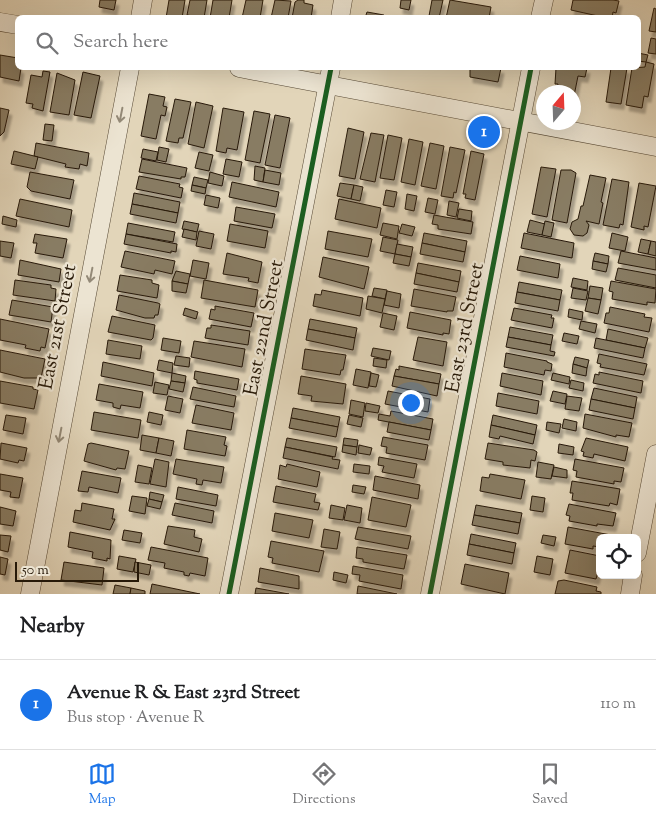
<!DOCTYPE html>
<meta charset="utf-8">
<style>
:root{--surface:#fff;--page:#f6f6f6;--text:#202124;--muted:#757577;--line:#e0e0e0;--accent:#1a73e8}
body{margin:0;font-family:"Sorts Mill Goudy",serif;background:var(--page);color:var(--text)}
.controls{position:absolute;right:15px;bottom:15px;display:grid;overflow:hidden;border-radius:8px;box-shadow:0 5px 20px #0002}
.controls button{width:45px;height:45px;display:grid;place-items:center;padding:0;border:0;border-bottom:1px solid var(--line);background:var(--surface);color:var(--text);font:25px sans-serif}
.compass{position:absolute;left:536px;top:85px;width:45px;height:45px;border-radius:50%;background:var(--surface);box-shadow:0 5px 20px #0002;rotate:19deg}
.scale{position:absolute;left:15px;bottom:12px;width:124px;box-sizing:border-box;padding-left:5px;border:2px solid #271908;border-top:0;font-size:14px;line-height:18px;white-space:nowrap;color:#271908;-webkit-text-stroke:4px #ece4d2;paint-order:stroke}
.you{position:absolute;left:410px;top:402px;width:18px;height:18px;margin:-12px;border:4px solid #fff;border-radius:50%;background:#1a73e8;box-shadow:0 0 0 8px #1a73e833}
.badge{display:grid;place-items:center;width:32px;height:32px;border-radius:50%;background:var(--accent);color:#fff;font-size:16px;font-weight:700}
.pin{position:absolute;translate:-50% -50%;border:2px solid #fff;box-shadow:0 1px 5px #0006}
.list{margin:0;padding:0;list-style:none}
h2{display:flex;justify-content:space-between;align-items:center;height:65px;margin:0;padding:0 20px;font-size:21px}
h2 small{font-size:16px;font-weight:400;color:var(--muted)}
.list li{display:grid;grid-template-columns:32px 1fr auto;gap:15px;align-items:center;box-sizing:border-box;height:90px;padding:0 20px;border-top:1px solid var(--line)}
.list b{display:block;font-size:19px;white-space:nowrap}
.list p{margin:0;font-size:16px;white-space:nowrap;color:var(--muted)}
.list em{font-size:16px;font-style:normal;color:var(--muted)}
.icon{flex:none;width:28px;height:28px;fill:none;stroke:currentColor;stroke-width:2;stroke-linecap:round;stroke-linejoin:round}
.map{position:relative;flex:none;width:656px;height:594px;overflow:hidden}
.search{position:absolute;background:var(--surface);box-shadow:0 5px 20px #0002;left:15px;right:15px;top:15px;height:55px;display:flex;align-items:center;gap:12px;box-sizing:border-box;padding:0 18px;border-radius:8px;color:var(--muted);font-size:19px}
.sheet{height:155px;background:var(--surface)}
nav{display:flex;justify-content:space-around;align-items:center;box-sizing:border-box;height:70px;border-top:1px solid var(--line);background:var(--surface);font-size:14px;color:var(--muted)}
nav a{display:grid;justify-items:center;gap:2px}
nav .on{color:var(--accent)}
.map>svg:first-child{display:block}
.building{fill:#887b64;stroke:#271908;filter:url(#shadow)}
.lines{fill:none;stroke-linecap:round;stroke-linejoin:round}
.street-casing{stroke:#564834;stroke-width:19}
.street{stroke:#ece4d2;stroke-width:18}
.cycleway-casing{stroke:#ece4d2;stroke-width:8}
.cycleway{stroke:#1b5e20;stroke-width:5}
.oneway{stroke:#938977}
.labels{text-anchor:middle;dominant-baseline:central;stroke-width:4.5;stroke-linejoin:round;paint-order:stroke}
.street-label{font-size:20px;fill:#271908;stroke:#ece4d2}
</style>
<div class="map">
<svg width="656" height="594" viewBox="0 0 656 594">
<defs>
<filter id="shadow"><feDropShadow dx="3" dy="5.5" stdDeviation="1" flood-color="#0004"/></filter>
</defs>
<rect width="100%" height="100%" fill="#e2d5b9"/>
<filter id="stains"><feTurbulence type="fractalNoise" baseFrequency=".004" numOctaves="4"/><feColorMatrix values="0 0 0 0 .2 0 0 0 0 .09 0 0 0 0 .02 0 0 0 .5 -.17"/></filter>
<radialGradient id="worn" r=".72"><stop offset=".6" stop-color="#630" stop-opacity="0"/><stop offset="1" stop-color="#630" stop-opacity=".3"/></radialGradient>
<!-- building -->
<g class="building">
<polygon points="100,0 116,0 114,10 99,7"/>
<polygon points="169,0 185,0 182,18 166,18"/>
<polygon points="190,0 207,0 204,18 187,15"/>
<polygon points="213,0 232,0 229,18 210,18"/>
<polygon points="246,0 263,0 260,18 242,18"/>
<polygon points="275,0 291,1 288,18 271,18"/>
<polygon points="298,0 304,0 304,3 313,5 311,18 292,18 295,2"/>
<polygon points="401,0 411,0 409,10 400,8"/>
<polygon points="432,0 443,0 439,18 429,16"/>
<polygon points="450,0 491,7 489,18 446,18"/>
<polygon points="573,0 613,0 619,1 616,13 613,12 612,18 607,18 571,10"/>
<polygon points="654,8 656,9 656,32 649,31"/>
<polygon points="367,12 384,15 383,18 365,18"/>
<polygon points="651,38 656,39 656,54 648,53"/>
<polygon points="638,53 648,55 646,62 638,61"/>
<polygon points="0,55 18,58 18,68 21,68 19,81 0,77"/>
<polygon points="646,62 654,64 648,97 644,96 642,108 626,105 632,68 645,67"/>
<polygon points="470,68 501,68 498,82 470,77"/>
<polygon points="556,68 587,68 585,77 578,76 574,96 574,92 556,92 558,84 555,84"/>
<polygon points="611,68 627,68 621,104 606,102"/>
<polygon points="43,71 50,72 43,111 32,108 33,104 26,103 31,75 42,77"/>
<polygon points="83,72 100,76 91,118 74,115"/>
<polygon points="57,73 75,80 69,115 50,112"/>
<polygon points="149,94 165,97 163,106 167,107 165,116 161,115 156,139 141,136"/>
<polygon points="175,99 191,102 183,138 179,138 178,143 166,141"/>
<polygon points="196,102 213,106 204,148 188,144"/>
<polygon points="0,108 9,110 4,132 0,136"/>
<polygon points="223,108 244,112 237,150 227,148 226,153 216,151"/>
<polygon points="254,111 270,114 260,163 245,160"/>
<polygon points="275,115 290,118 280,168 265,165"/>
<polygon points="45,124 54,125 52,141 43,140"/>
<polygon points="348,128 364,132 355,179 339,176"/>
<polygon points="371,133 384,135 375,182 360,179"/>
<polygon points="388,135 402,138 394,180 380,178"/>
<polygon points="409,139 423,142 415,185 401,182"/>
<polygon points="36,143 89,153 87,166 80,164 79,169 65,167 66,164 34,156"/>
<polygon points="430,143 444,146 436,189 421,186"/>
<polygon points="159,147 169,149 166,162 157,160"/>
<polygon points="450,147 465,150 456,193 454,192 453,198 441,196"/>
<polygon points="143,149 158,152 156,161 141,158"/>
<polygon points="14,151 38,157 35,169 11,164"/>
<polygon points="471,151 484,154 475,200 465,198 466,194 463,194"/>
<polygon points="199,152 213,155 209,171 195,168"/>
<polygon points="142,159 187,168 185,177 181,177 181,179 139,172"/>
<polygon points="226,159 242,162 239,177 223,174"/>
<polygon points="255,166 265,168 263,182 254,180"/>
<polygon points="541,167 556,169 547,217 532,214"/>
<polygon points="265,170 281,173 279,185 263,182"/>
<polygon points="561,170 571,170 576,173 567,223 552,220"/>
<polygon points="30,172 74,180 70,199 31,191 27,187"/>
<polygon points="210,172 224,176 222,186 208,183"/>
<polygon points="590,175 606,178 601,202 603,203 599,224 586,221 589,225 587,233 583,236 574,235 570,229 572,222 578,219 581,206 583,206"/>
<polygon points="139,176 180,184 179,187 183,188 181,198 136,189"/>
<polygon points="194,177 208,180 206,188 192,185"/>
<polygon points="612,179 629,182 623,225 620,224 619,228 603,225"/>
<polygon points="232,182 279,192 276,207 229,197"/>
<polygon points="340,183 354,185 351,199 337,196"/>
<polygon points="639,183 656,186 648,227 644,226 644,230 631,227"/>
<polygon points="192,185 206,188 205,194 191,191"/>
<polygon points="354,185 363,187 360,201 351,199"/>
<polygon points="386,190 397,192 394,207 383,205"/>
<polygon points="134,193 180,202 178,213 132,204"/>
<polygon points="407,194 417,196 414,211 405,209"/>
<polygon points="206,195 220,198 218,208 204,205"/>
<polygon points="428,198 438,200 435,214 425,212"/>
<polygon points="20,199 72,210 69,227 16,216"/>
<polygon points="339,199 381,208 377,228 335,219"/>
<polygon points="449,201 459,203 456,217 447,215"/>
<polygon points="132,204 178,213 176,223 130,214"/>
<polygon points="236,207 275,214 272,228 234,221"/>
<polygon points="459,209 472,211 471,221 457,218"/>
<polygon points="434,215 473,222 471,234 438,229 438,225 432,224"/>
<polygon points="3,216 17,220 16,227 2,224"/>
<polygon points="530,220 545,224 542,235 527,232"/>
<polygon points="184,221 199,224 197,232 182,229"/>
<polygon points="545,221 554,223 551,237 542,235"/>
<polygon points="128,223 175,232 173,242 126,234"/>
<polygon points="383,223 399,226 397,239 380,235"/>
<polygon points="230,224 268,231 265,248 227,241"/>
<polygon points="402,224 415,227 412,236 399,233"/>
<polygon points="184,229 197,232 196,240 182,237"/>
<polygon points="199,231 214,234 211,249 196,246"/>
<polygon points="328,231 372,239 368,257 325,249"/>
<polygon points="424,233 467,241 465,252 422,243"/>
<polygon points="524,233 574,243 572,258 521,248"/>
<polygon points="612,233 628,237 625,251 609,248"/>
<polygon points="35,234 67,239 63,258 35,253 37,243 33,243"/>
<polygon points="126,234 177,244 176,252 171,251 171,253 124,244"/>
<polygon points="383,237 398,240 395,254 380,251"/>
<polygon points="641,239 651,241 648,254 638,252"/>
<polygon points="0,241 14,243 11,258 0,256"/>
<polygon points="651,241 656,242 656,256 648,254"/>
<polygon points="422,243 465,252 463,262 420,254"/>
<polygon points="397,244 413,247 411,257 395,254"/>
<polygon points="125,251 175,261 172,274 155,270 154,274 121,267"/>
<polygon points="621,251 656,258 656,270 618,263"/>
<polygon points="227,253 262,262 258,283 248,281 249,278 223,274"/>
<polygon points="595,253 609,256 608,264 593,261"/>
<polygon points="395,254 411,257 409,266 393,263"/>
<polygon points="520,256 560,264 558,278 517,270"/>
<polygon points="323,257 369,267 364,289 319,277"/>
<polygon points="20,260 61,269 59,282 18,275"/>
<polygon points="193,260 209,263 206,279 190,276"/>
<polygon points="593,261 608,264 606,272 592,269"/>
<polygon points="418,263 461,271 459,282 416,273"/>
<polygon points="618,268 656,275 656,288 615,280"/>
<polygon points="176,271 190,274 188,284 172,281"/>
<polygon points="416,273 459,282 457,292 414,284"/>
<polygon points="120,275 152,280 152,283 159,285 157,298 117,291"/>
<polygon points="573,278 588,281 587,290 571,287"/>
<polygon points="15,280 51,285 51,288 56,289 55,301 13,295"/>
<polygon points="204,280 258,290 255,307 201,298"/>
<polygon points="172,281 188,284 186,293 172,291"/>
<polygon points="611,281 656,289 655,303 647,302 647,305 612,299 613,292 609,291"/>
<polygon points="519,282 562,290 560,300 517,292"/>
<polygon points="590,286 603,288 601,300 588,298"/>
<polygon points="374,288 387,290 385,299 372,296"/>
<polygon points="573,288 588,291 586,300 571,298"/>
<polygon points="414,289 456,297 453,311 447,311 447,312 411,306"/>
<polygon points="322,290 363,298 360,316 313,306 315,294 321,295"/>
<polygon points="387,291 401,294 399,308 384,305"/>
<polygon points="517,292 560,300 558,311 515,303"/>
<polygon points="119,295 158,303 160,304 158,315 155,315 154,318 145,318 116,310"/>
<polygon points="368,296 385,299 382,313 366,309"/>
<polygon points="588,298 601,300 598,314 585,311"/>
<polygon points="12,300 53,307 51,322 9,315"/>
<polygon points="215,306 254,313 251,327 209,319 211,309 215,310"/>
<polygon points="610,307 645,314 644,317 652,318 649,332 604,323 606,313 609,313"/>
<polygon points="185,308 198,312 196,319 183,315"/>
<polygon points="514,308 552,315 551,318 554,318 552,328 511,320"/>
<polygon points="569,309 583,312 582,320 568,317"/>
<polygon points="410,312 451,320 449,334 443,333 443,335 407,328"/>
<polygon points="383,313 397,316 394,330 380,327"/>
<polygon points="112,316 155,325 153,338 151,340 108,332"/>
<polygon points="0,319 49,329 45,348 41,347 40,351 25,348 26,345 0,340"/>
<polygon points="310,319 357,328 355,338 308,329"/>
<polygon points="581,321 597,324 595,333 579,329"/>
<polygon points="211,325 250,331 248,345 205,338 207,328 211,328"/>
<polygon points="510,327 553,335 551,345 508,337"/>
<polygon points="308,329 355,338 353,350 306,340"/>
<polygon points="608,329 648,338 645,348 606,340"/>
<polygon points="564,333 579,336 577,344 562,341"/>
<polygon points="418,337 447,342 443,366 413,360"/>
<polygon points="508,337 551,345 550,351 555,352 554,356 506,347"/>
<polygon points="163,338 181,341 179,353 161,350"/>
<polygon points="596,338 645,348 643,358 594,348"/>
<polygon points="108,340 142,346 140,359 106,354"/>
<polygon points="194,341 245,349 242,367 191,357"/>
<polygon points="373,348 391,351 389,360 371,356"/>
<polygon points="305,349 346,355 343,370 341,370 340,375 302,369"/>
<polygon points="0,350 45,359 41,378 24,378 0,372"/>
<polygon points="506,353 547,361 547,362 552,364 551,371 545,370 544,375 504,367"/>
<polygon points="599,354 647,364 644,375 600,367 601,364 597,363"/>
<polygon points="176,356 190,358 189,367 174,365"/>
<polygon points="575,357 589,360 587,368 573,364"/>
<polygon points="374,358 387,360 386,368 373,366"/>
<polygon points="159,360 173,363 172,373 157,370"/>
<polygon points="103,362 154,373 152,386 101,376"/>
<polygon points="573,364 587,368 586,376 572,373"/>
<polygon points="399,366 441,374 439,384 394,376 396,369 399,370"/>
<polygon points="356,369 371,372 368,388 353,385"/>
<polygon points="195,371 239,379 237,390 197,383 197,380 194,379"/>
<polygon points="599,372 643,381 641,393 593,383 595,374 599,375"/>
<polygon points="172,373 186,376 185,383 171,381"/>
<polygon points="371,373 379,375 376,387 369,386"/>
<polygon points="502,373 543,381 541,395 500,386"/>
<polygon points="553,373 570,377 569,384 551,380"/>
<polygon points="301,376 346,384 343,404 311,401 312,396 298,394"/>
<polygon points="394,376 439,384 437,396 392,386"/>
<polygon points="571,380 584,383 583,391 569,388"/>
<polygon points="0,381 33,387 33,389 38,390 34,409 0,403"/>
<polygon points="171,381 185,383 183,392 169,389"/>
<polygon points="155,382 169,385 167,395 153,393"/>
<polygon points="99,384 143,392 140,408 121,405 120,409 113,407 113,403 96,400"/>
<polygon points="193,387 236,396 234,407 190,399"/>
<polygon points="594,388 637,397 635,408 591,399"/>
<polygon points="388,391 430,399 428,412 385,404"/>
<polygon points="553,391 567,394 565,404 550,401"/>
<polygon points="498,393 539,401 537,414 496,406"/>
<polygon points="168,396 183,399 180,413 165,410"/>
<polygon points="567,396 582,398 579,411 565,409"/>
<polygon points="591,399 635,408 633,419 589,410"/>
<polygon points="351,400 365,403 363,417 349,414"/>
<polygon points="366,403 380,406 378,413 365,411"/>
<polygon points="196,405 234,413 231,430 192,423"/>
<polygon points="293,408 340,417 338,427 291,418"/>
<polygon points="391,411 433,419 431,430 378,420 379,414 390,416"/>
<polygon points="94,412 141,420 138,438 91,430"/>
<polygon points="149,412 163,415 161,425 147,422"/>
<polygon points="585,414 632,423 629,437 616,435 616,437 583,428"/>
<polygon points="6,415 26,418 23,434 3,430"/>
<polygon points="349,415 363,418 361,427 347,424"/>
<polygon points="493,415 537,425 535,435 491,425"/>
<polygon points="291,418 338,427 336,437 289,428"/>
<polygon points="564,419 577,422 576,431 562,428"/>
<polygon points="389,422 431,430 429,440 387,432"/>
<polygon points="547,422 561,424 559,433 546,430"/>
<polygon points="491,425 535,435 533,444 500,436 499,439 489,437"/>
<polygon points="187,430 226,437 224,445 227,446 225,456 184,449"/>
<polygon points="142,435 159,438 156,453 140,450"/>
<polygon points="383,437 428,445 425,460 386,453 387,447 381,446"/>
<polygon points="159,438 174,441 171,456 156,453"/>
<polygon points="287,438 337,447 335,457 285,447"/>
<polygon points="344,438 358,440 357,447 343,445"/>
<polygon points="586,438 628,447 625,461 594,454 593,458 583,456 584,452 581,451"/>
<polygon points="1,443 27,448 24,461 19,460 18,463 0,459"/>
<polygon points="91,443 129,451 125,469 117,468 116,470 84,461 88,444"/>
<polygon points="488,443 534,450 537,452 535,461 531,460 530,468 503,465 503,462 485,459"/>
<polygon points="559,444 574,447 573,455 558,453"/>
<polygon points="343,445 357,447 356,455 342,452"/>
<polygon points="359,445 372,448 370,455 358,453"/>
<polygon points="285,447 333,457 332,459 340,460 338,469 283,458"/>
<polygon points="379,457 417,464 414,478 382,472 384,466 378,465"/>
<polygon points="155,459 169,462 166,487 150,484"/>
<polygon points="176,459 224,467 221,483 203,480 202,485 196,484 197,479 173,474"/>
<polygon points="575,459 624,468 621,482 614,481 614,484 576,477 577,471 573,470"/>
<polygon points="538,462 554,465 551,479 536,477"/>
<polygon points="287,464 320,472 317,487 278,479 280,465 286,467"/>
<polygon points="354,464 370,466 369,474 353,472"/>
<polygon points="138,465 152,468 149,484 135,482"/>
<polygon points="554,467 567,470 567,478 552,476"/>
<polygon points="82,471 121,478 118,493 89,487 88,492 78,491"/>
<polygon points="0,474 23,478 19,498 10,497 11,492 0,490"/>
<polygon points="490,474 525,480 521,499 480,491 482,477 489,478"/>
<polygon points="375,476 420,485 418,499 373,490"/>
<polygon points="572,481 620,489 617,505 610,503 609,506 572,500 573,493 570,493"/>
<polygon points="353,485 366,487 364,494 352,492"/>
<polygon points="276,486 316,494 314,502 320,503 318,510 273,502"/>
<polygon points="178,487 218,495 216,506 176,499"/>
<polygon points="150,492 164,495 162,502 149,499"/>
<polygon points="132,496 147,498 145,514 129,511"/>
<polygon points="532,496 545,498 543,512 530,510"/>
<polygon points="372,497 411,505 406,527 368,520"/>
<polygon points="149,499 162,502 160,509 147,506"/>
<polygon points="82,503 114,509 112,519 115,519 110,530 73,522 75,510 81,511"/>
<polygon points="175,503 214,511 212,523 172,515"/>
<polygon points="569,504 616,513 613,526 597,524 597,526 569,521 570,516 566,515"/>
<polygon points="331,505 345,508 343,520 329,518"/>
<polygon points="347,505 362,508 360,523 344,520"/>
<polygon points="476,505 522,513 520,523 474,515"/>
<polygon points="0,507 16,511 13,526 0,524"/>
<polygon points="275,513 313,520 309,538 272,531"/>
<polygon points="474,515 520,523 518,534 472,525"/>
<polygon points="168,526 195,530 194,537 202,539 199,552 164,544"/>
<polygon points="358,527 411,536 408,549 355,539"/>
<polygon points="568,527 611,535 611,538 600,538 600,547 593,546 593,549 565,544"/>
<polygon points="324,529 340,532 337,549 321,547"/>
<polygon points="124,530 142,533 140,543 122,540"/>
<polygon points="70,532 111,540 110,559 107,558 107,561 92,558 93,552 68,547"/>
<polygon points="471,534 516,543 514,553 469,544"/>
<polygon points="0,535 11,536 8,552 0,550"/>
<polygon points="543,535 556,537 554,546 541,543"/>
<polygon points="271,541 324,551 319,572 272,563 273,558 268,557"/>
<polygon points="469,544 514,553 512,564 467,555"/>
<polygon points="151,547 208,558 205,576 190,573 189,576 184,575 184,572 164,568 165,563 148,560"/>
<polygon points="357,547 407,555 404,569 363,562 363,559 356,558"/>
<polygon points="570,550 600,556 600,572 598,572 596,579 565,573"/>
<polygon points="119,556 136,559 133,572 117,569"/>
<polygon points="537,556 553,559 550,575 534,572"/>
<polygon points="0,557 8,559 5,575 0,574"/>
<polygon points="64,562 104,568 102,585 61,580"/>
<polygon points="135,562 151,565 149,575 134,572"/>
<polygon points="465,564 509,573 505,594 461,584"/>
<polygon points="353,566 403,575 401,589 359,581 360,575 352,574"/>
<polygon points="260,568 299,576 299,589 258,582"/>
<polygon points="334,572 348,575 346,583 333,580"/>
<polygon points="564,580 597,587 596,591 601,592 601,594 555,594 558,581"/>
<polygon points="152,584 200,594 150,594"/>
<polygon points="115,585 131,588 130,594 113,594"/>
<polygon points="358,586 397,594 357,594"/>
<polygon points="131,588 145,591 145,594 130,594"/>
<polygon points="256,588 289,594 255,594"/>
</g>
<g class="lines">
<!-- street casing -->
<g class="street-casing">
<g id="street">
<polyline points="140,18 143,0"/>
<polyline points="340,18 343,0"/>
<polyline points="540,18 544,0"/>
<polyline points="0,22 18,25"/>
<polyline points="239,68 656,147"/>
<polyline points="637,553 656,454"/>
<polyline points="30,594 130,68"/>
<polyline points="229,594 331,68"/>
<polyline points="430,594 531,68"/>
<polyline points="630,594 633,575"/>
</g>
</g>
<!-- street -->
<use href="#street" class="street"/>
<!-- cycleway casing -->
<g class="cycleway-casing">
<g id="cycleway">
<polyline points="229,594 331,68"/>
<polyline points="430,594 531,68"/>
</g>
</g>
<!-- cycleway -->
<use href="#cycleway" class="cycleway"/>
</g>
<!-- one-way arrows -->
<defs><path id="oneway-shaft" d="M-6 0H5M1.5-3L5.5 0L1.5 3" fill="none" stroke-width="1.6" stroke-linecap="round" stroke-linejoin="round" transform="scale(1.25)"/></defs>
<g class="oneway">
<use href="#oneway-shaft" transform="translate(121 115) rotate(101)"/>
<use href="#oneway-shaft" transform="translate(91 275) rotate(101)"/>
<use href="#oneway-shaft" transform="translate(60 435) rotate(101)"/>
</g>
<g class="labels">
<!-- street labels -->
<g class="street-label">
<text transform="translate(59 327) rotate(-79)">East 21st Street</text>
<text transform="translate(265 328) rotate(-79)">East 22nd Street</text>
<text transform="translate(466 328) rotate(-79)">East 23rd Street</text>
</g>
</g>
<rect width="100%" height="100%" filter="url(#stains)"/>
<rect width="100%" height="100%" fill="url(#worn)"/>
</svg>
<div class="controls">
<button><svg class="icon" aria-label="locate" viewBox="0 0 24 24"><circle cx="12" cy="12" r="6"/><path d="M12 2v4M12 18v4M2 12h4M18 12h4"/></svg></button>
</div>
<svg class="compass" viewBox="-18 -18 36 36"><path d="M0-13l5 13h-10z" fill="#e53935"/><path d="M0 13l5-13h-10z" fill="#757577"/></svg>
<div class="scale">50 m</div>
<div class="you"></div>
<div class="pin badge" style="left:484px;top:132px">1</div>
<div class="search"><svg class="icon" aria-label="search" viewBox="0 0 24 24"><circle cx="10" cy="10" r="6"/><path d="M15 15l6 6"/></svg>Search here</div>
</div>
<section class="sheet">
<h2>Nearby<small></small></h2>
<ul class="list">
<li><span class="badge">1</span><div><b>Avenue R &amp; East 23rd Street</b><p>Bus stop · Avenue R</p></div><em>110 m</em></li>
</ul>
</section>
<nav>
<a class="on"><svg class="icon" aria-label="map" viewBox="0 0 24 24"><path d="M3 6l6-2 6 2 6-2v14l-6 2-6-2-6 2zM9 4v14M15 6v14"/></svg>Map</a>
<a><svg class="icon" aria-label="directions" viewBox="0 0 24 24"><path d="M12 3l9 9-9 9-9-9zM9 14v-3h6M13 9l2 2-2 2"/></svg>Directions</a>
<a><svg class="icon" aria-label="saved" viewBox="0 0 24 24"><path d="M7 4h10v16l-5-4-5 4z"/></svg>Saved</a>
</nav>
